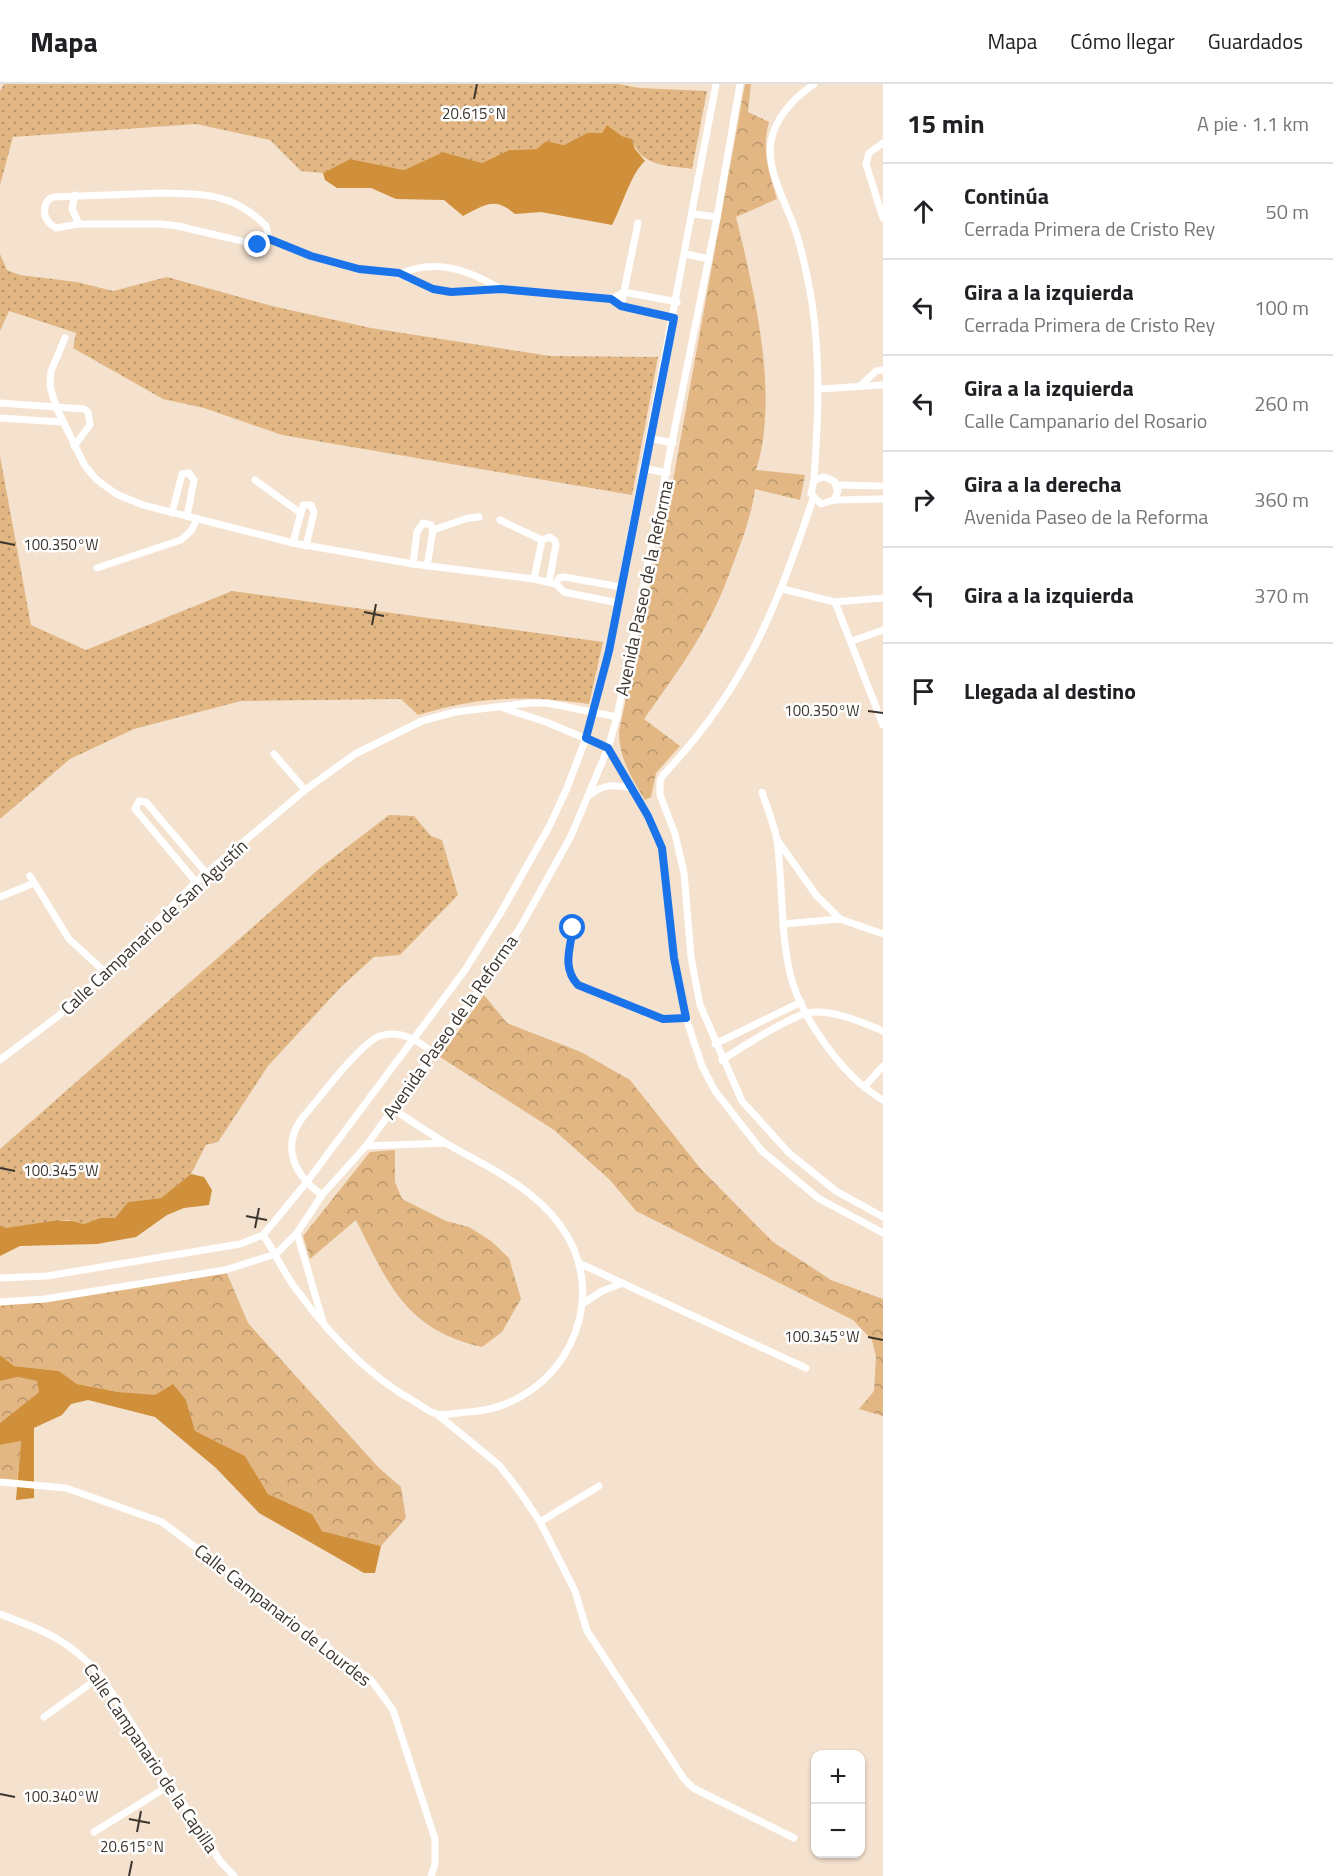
<!DOCTYPE html>
<html lang="es">
<meta charset="utf-8">
<style>
:root{--surface:#fff;--page:#f2f2f2;--text:#202124;--muted:#757577;--line:#e0e0e0}
body{margin:0;font-family:"Titillium Web",sans-serif;background:var(--page);color:var(--text)}
.controls{position:absolute;right:18px;bottom:18px;display:grid;overflow:hidden;border-radius:12px;box-shadow:0 2px 4px #0004}
.controls button{width:54px;height:54px;display:grid;place-items:center;padding:0;border:0;border-bottom:2px solid var(--line);background:var(--surface);color:var(--text);font:30px sans-serif}
.stop{position:absolute;width:18px;height:18px;margin:-14px;border:4px solid #1a73e8;border-radius:50%;background:#fff}
.stop.end{background:#1a73e8;border-color:#fff;box-shadow:0 2px 6px #0008}
.list{margin:0;padding:0;list-style:none}
h2{display:flex;justify-content:space-between;align-items:center;height:78px;margin:0;padding:0 24px;font-size:26px}
h2 small{font-size:20px;font-weight:400;color:var(--muted)}
.list li{display:grid;grid-template-columns:39px 1fr auto;gap:18px;align-items:center;box-sizing:border-box;height:96px;padding:0 24px;border-top:2px solid var(--line)}
.list b{display:block;font-size:22px;white-space:nowrap}
.list p{margin:0;font-size:20px;white-space:nowrap;color:var(--muted)}
.list em{font-size:20px;font-style:normal;color:var(--muted)}
.icon{flex:none;width:33px;height:33px;fill:none;stroke:currentColor;stroke-width:2;stroke-linecap:round;stroke-linejoin:round}
.map{position:relative;flex:none;width:883px;height:1792px;overflow:hidden}
header{display:flex;align-items:center;gap:36px;box-sizing:border-box;height:84px;padding:0 30px;background:var(--surface);border-bottom:2px solid var(--line)}
header strong{font-size:28px}
nav{display:flex;gap:33px;margin-inline-start:auto;font-size:21px}
main{display:flex}
aside{flex:1;background:var(--surface)}
.map>svg:first-child{display:block}
.grass{fill:url(#grass-dots)}
.park{fill:url(#park-crowns)}
.water{fill:#d08f3a}
.lines{fill:none;stroke-linecap:round;stroke-linejoin:round}
.street{stroke:#fff;stroke-width:7}
.route{stroke:#1a73e8;stroke-width:8}
.ticks{fill:none;stroke:#3b352d;stroke-width:2}
.labels{text-anchor:middle;dominant-baseline:central;stroke-width:5;stroke-linejoin:round;paint-order:stroke}
.street-label{font-size:18px;fill:#3b352d;stroke:#fff}
.ticks-label{font-size:15px;text-anchor:middle;fill:#3b352d;stroke:#fff;stroke-width:5;stroke-linejoin:round;paint-order:stroke}
</style>
<header>
<strong>Mapa</strong>
<nav><a>Mapa</a><a>Cómo llegar</a><a>Guardados</a></nav>
</header>
<main>
<div class="map">
<svg width="883" height="1792" viewBox="0 0 883 1792">
<defs>
<pattern id="grass-dots" width="8" height="8" patternUnits="userSpaceOnUse" patternTransform="scale(1.5)"><rect width="8" height="8" fill="#e2b784"/><path d="M2 2h.1M6 6h.1" fill="none" stroke="#b8966c" stroke-width="1.8" stroke-linecap="round"/></pattern>
<pattern id="park-crowns" width="20" height="18" patternUnits="userSpaceOnUse" patternTransform="scale(1.5)"><rect width="20" height="18" fill="#e2b784"/><path d="M2 6a3 3 0 1 1 6 0M12 15a3 3 0 1 1 6 0" fill="none" stroke="#b8966c"/></pattern>
</defs>
<rect width="100%" height="100%" fill="#f4e2cf"/>
<!-- grass -->
<g class="grass">
<path d="M4 0H618L640 4 707 7 692 85C667 81 640 83 632 55L622 52 607 41 602 49H587L564 61 546 57 538 65 509 66 482 79 443 68 404 86 350 75 323 89 301 87 270 56 196 40 13 53 0 101V7Z"/>
<polygon points="0,170 7,186 20,191 77,198 113,207 167,193 272,222 371,244 550,272 658,273 632,411 282,351 204,324 163,315 73,264 76,249 9,227 0,247"/>
<path d="M0 372 31 541 86 566 232 507 603 558 589 620C525 611 480 612 418 631L401 615 241 617 134 645 70 675 0 735Z"/>
<polygon points="389,731 414,732 431,752 442,756 458,811 400,871 374,873 340,904 268,982 218,1058 206,1061 191,1090 161,1114 128,1118 115,1134 100,1134 84,1140 68,1136 5,1144 0,1141 0,1065 320,784"/>
</g>
<!-- park -->
<g class="park">
<path d="M745 0H751L748 28 769 38C761 65 769 89 777 115L736 133C754 207 780 312 756 386L805 391 800 416 755 405C751 434 743 453 733 480 710 545 683 580 644 635L680 662 656 689 651 713 645 716C631 693 619 674 619 647L674 391Z"/>
<polygon points="484,911 507,939 581,968 630,996 700,1084 773,1158 831,1196 883,1215 883,1332 859,1325 874,1307 876,1273 872,1256 853,1236 636,1127 610,1096 554,1046 440,973"/>
<path d="M395 1066V1098L402 1115 446 1137 469 1143 491 1157 509 1174 521 1215 502 1248 482 1263C405 1246 388 1199 356 1136L310 1175 303 1152 370 1068Z"/>
<polygon points="226,1187 248,1239 378,1383 401,1403 406,1434 381,1462 322,1447 312,1430 268,1410 245,1372 195,1348 186,1316 118,1308 77,1300 59,1287 14,1282 0,1271 0,1220"/>
<polygon points="18,1293 37,1297 39,1308 0,1339 0,1297"/>
<polygon points="21,1357 17,1400 0,1397 0,1361"/>
</g>
<!-- water -->
<g class="water">
<path d="M607 41 622 52 632 55 635 65 645 77C631 89 622 123 612 141L541 128 515 130C494 112 485 121 463 132L444 116 396 115 371 104H337L325 96 323 89 350 75 404 86 443 68 482 79 509 66 537 65 546 57 564 61 587 49H602Z"/>
<polygon points="191,1090 204,1093 212,1106 209,1121 184,1124 167,1131 136,1153 97,1160 20,1162 0,1172 0,1141 5,1144 53,1137 72,1137 84,1140 100,1134 115,1134 128,1118 161,1114"/>
<polygon points="0,1271 14,1282 59,1287 77,1300 118,1308 155,1311 173,1300 186,1316 195,1347 245,1372 268,1410 312,1430 322,1447 381,1462 375,1489 364,1489 259,1429 216,1384 155,1333 88,1316 71,1320 62,1331 34,1344 34,1414 16,1416 21,1357 0,1361 0,1339 39,1308 37,1297 18,1293 0,1297"/>
</g>
<g class="lines">
<!-- street -->
<g class="street">
<path d="M814 0C794 14 776 32 771 57 766 88 787 120 796 148 803 171 808 195 812 219 821 279 818 337 814 396L811 410 821 420 834 416 838 407 834 397 824 393 814 396"/>
<polyline points="883,59 869,69 866,80 883,134"/>
<path d="M162 109C206 110 233 109 266 142L269 155 258 161 178 142 161 140H79L56 144C44 138 41 125 49 115L54 113Z"/>
<polyline points="75,111 72,125 79,140"/>
<polyline points="694,130 717,133"/>
<polyline points="269,155 311,172 359,185 399,190 433,205 451,208 501,205 611,215 621,222 674,234"/>
<polyline points="686,170 709,175"/>
<path d="M399 190C437 174 468 186 501 205"/>
<polyline points="611,215 624,208 677,218"/>
<polyline points="621,222 638,139"/>
<polyline points="65,254 51,287 50,302 56,323 85,382 96,395 116,410 143,421 293,459 413,480 534,495 556,500 564,508 618,519"/>
<polyline points="860,302 876,287 883,286"/>
<polyline points="819,305 883,301"/>
<polyline points="0,319 84,325 88,328 90,341 74,362"/>
<polyline points="0,334 62,338"/>
<polyline points="649,354 673,359"/>
<polyline points="643,384 667,389"/>
<polyline points="255,396 299,428"/>
<polyline points="837,401 883,402"/>
<path d="M813 415C776 525 745 605 663 691L660 697V711L675 750 684 789 691 873 700 921 742 1017 789 1069 836 1107 883 1133"/>
<polyline points="834,416 883,415"/>
<polyline points="172,429 182,390 189,389 194,396 187,432"/>
<polyline points="500,436 542,456"/>
<polyline points="433,446 468,434 479,433"/>
<polyline points="293,459 303,421 311,421 314,428 306,462"/>
<polyline points="413,480 417,448 423,439 431,441 433,446 427,482"/>
<polyline points="97,484 181,456 191,447 197,435"/>
<polyline points="534,495 542,456 550,453 555,457 556,461 549,498"/>
<polyline points="556,500 559,494 564,493 621,503"/>
<polyline points="783,505 835,518 883,514"/>
<polyline points="835,518 883,641"/>
<polyline points="852,557 883,546"/>
<polyline points="503,624 546,638 608,664 649,732 662,764 674,874 686,934 702,982 715,1007 762,1067 818,1114 883,1149"/>
<polyline points="274,670 305,706"/>
<path d="M762 708C767 724 774 740 777 756 783 800 780 846 790 889 800 933 844 994 883 1016"/>
<path d="M590 711C604 699 616 701 632 704"/>
<polyline points="778,757 816,811 840,835 883,850"/>
<polyline points="30,792 69,855 106,889"/>
<polyline points="196,798 135,725 139,717 146,718 207,790"/>
<polyline points="0,813 34,799"/>
<polyline points="783,840 840,835"/>
<path d="M573 844C570 865 562 884 578 901L663 935 686 934"/>
<polyline points="715,960 801,918"/>
<polyline points="0,976 57,933 106,889 196,798 305,706 355,670 422,637 455,628 530,619 547,619 617,633"/>
<path d="M722 976C742 963 785 935 807 929 830 924 862 938 883 947"/>
<polyline points="864,1003 883,982"/>
<polyline points="366,1062 445,1059"/>
<path d="M322 1111C295 1092 280 1063 303 1033 318 1016 361 958 380 952 401 945 420 958 435 970"/>
<polyline points="297,1149 323,1238"/>
<path d="M263 1151C275 1168 283 1188 296 1205 328 1249 369 1293 417 1319 423 1323 431 1329 437 1330 446 1332 460 1328 469 1328 561 1322 616 1217 560 1141 531 1102 488 1083 447 1060 429 1049 411 1037 393 1025"/>
<polyline points="581,1180 806,1284"/>
<polyline points="0,1194 47,1192 240,1160 263,1151 306,1099 465,886 500,830 550,741 567,704 586,654 609,567 716,0"/>
<polyline points="0,1218 45,1215 225,1186 276,1170 297,1149 322,1111 366,1062 484,899 521,842 571,752 608,664 617,633 717,133 740,0"/>
<polyline points="582,1220 602,1207 623,1199"/>
<polyline points="438,1331 499,1381 520,1408 540,1438 575,1507 587,1547 684,1695 693,1704 794,1754"/>
<polyline points="0,1398 66,1404 162,1438 371,1596 393,1626 435,1755 435,1780 431,1792"/>
<polyline points="540,1438 599,1402"/>
<path d="M0 1530C45 1547 68 1555 101 1592L220 1777 234 1792"/>
<polyline points="44,1633 101,1592"/>
<polyline points="94,1748 170,1701"/>
</g>
</g>
<g class="lines">
<!-- route -->
<path class="route" d="M258 161 269 155 311 172 359 185 399 189 433 205 451 208 501 205 611 215 621 222 674 234 609 567 586 654 608 664 648 732 662 764 674 874 686 934 663 935 578 901C562 884 570 865 573 844"/>
</g>
<!-- ticks -->
<path class="ticks" d="M474 15 477 0M0 458 15 461M364 528 384 532M372 541 376 520M868 627 883 629M0 1084 15 1087M246 1132 267 1136M255 1144 259 1124M868 1253 883 1256M0 1710 15 1713M129 1735 150 1739M137 1748 141 1727M129 1792 132 1777"/>
<g class="labels">
<!-- street labels -->
<g class="street-label">
<text transform="translate(644 504) rotate(-78)">Avenida Paseo de la Reforma</text>
<text transform="translate(154 843) rotate(-43)">Calle Campanario de San Agustín</text>
<text transform="translate(450 943) rotate(-55)">Avenida Paseo de la Reforma</text>
<text transform="translate(283 1531) rotate(38)">Calle Campanario de Lourdes</text>
<text transform="translate(151 1674) rotate(56)">Calle Campanario de la Capilla</text>
</g>
</g>
<g class="ticks-label">
<text x="474" y="35">20.615°N</text>
<text x="61" y="466">100.350°W</text>
<text x="822" y="632">100.350°W</text>
<text x="61" y="1092">100.345°W</text>
<text x="822" y="1258">100.345°W</text>
<text x="61" y="1718">100.340°W</text>
<text x="132" y="1768">20.615°N</text>
</g>
</svg>
<div class="controls">
<button>+</button>
<button>−</button>
</div>
<div class="stop" style="left:573px;top:844px"></div>
<div class="stop end" style="left:258px;top:161px"></div>
</div>
<aside>
<h2>15 min<small>A pie · 1.1 km</small></h2>
<ul class="list">
<li><svg class="icon" aria-label="ahead" viewBox="0 0 24 24"><path d="M12 20V5M6 11l6-6 6 6"/></svg><div><b>Continúa</b><p>Cerrada Primera de Cristo Rey</p></div><em>50 m</em></li>
<li><svg class="icon" aria-label="left" viewBox="0 0 24 24"><path d="M17 20v-9H6M10 6l-5 5 5 5"/></svg><div><b>Gira a la izquierda</b><p>Cerrada Primera de Cristo Rey</p></div><em>100 m</em></li>
<li><svg class="icon" aria-label="left" viewBox="0 0 24 24"><path d="M17 20v-9H6M10 6l-5 5 5 5"/></svg><div><b>Gira a la izquierda</b><p>Calle Campanario del Rosario</p></div><em>260 m</em></li>
<li><svg class="icon" aria-label="right" viewBox="0 0 24 24"><path d="M7 20v-9h11M14 6l5 5-5 5"/></svg><div><b>Gira a la derecha</b><p>Avenida Paseo de la Reforma</p></div><em>360 m</em></li>
<li><svg class="icon" aria-label="left" viewBox="0 0 24 24"><path d="M17 20v-9H6M10 6l-5 5 5 5"/></svg><div><b>Gira a la izquierda</b></div><em>370 m</em></li>
<li><svg class="icon" aria-label="arrive" viewBox="0 0 24 24"><path d="M6 21V4h12l-3 4 3 4H6"/></svg><div><b>Llegada al destino</b></div></li>
</ul>
</aside>
</main>
